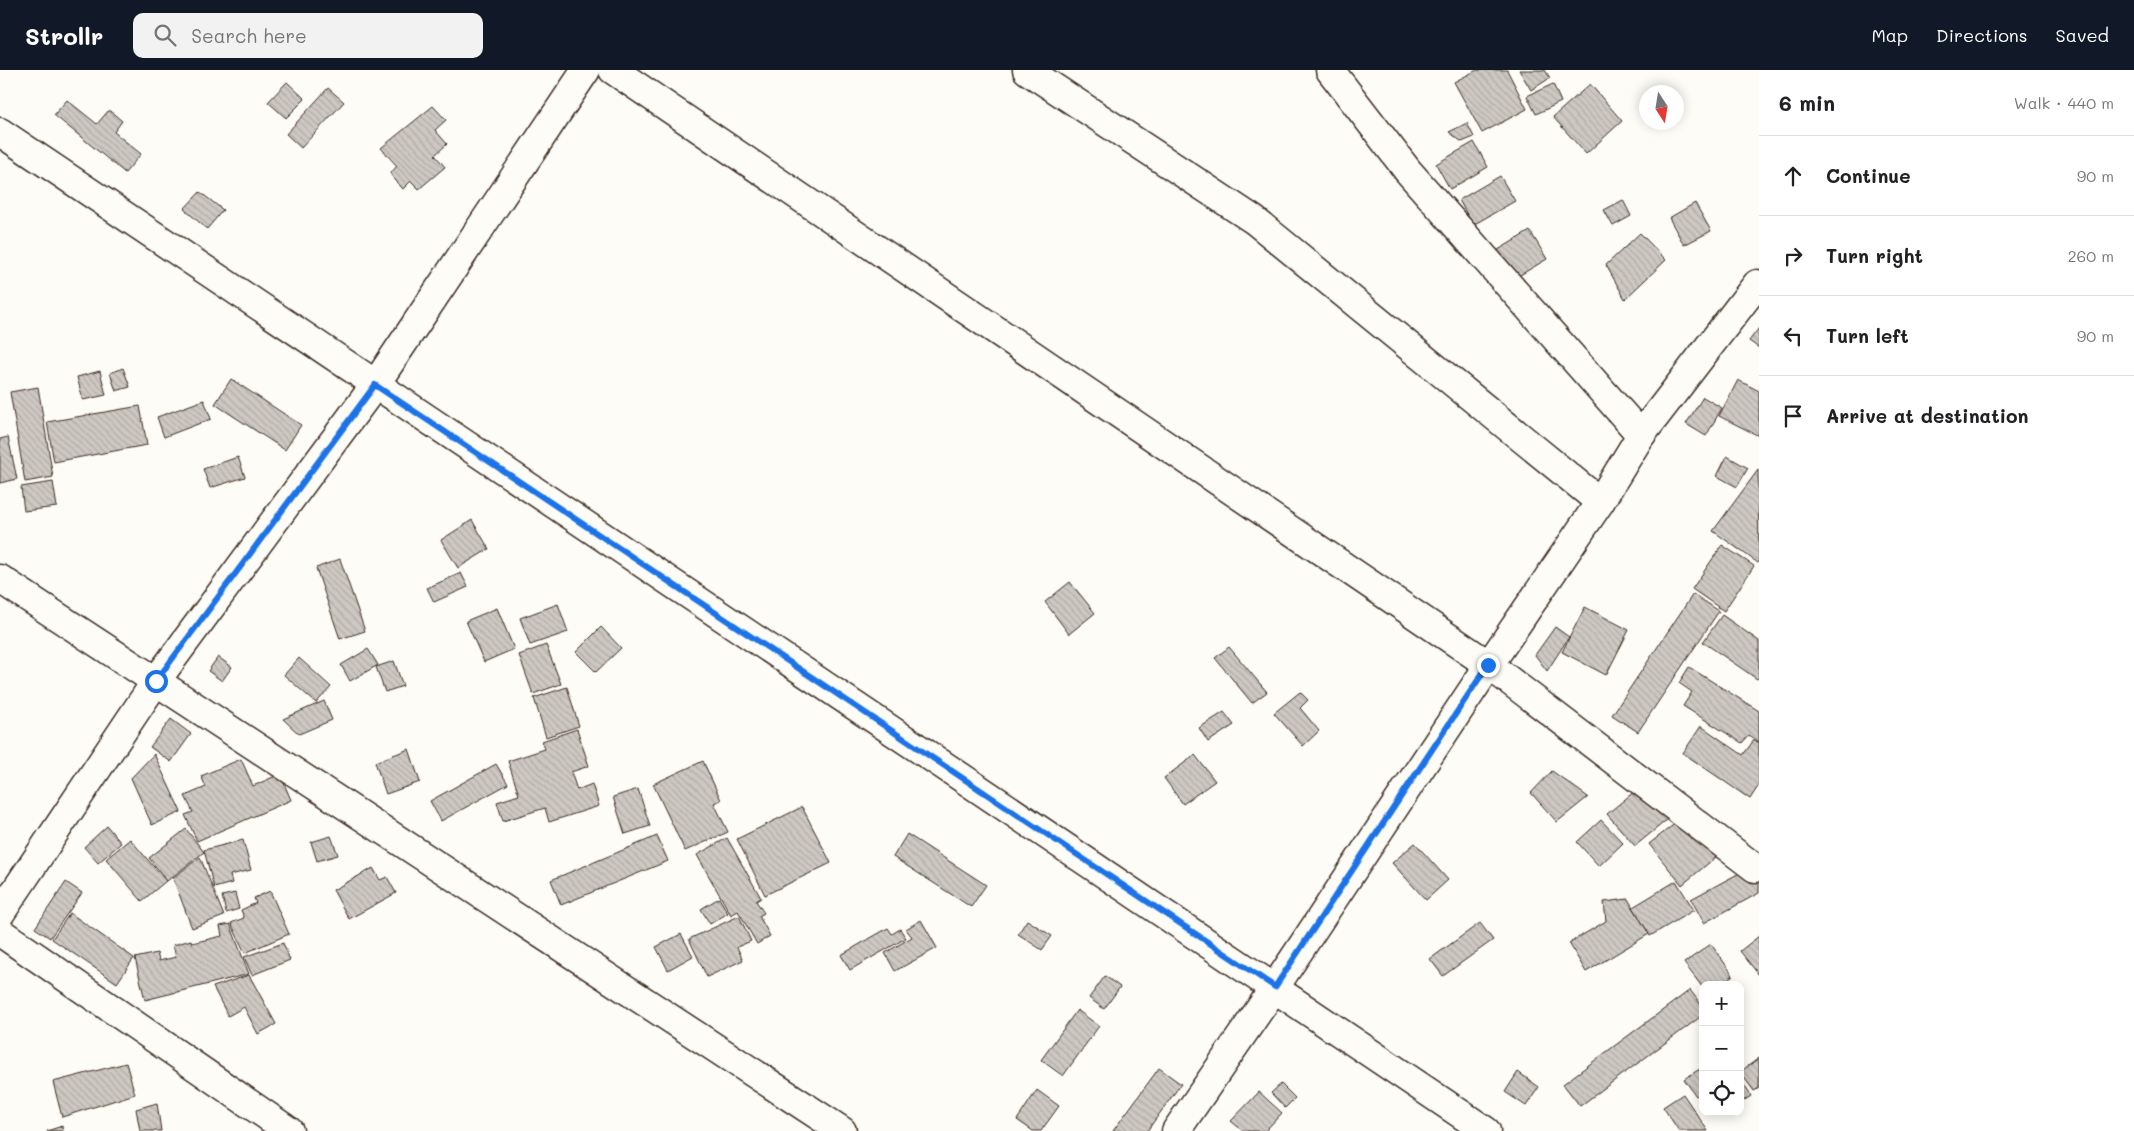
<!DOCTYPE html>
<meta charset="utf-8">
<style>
:root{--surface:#fff;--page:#f2f2f2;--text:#202124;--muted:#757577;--line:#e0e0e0;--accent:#111827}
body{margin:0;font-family:Mali,sans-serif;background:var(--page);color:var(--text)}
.controls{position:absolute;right:15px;bottom:15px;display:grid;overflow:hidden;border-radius:10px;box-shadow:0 2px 12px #0003}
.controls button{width:45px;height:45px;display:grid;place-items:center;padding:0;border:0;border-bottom:1px solid var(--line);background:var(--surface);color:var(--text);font:25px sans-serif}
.compass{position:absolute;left:1639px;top:15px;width:45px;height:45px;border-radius:50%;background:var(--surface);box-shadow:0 2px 12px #0003;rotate:168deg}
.stop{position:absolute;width:15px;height:15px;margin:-11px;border:4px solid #1a73e8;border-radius:50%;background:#fff}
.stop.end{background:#1a73e8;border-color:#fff;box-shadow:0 1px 5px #0008}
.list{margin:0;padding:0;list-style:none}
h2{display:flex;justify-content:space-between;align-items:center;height:65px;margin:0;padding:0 20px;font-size:21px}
h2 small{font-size:16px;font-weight:400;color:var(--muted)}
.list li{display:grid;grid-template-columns:32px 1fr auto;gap:15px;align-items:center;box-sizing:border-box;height:80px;padding:0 20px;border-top:1px solid var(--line)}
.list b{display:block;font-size:19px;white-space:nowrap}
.list em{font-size:16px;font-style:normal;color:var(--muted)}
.icon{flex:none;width:28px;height:28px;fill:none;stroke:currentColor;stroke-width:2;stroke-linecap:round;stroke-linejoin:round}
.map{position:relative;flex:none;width:1759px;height:1061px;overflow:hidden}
header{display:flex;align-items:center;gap:30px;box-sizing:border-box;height:70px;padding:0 25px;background:var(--accent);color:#fff}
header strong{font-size:24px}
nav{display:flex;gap:28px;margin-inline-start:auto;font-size:18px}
.search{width:350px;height:45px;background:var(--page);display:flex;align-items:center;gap:12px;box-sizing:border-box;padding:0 18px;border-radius:10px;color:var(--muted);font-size:19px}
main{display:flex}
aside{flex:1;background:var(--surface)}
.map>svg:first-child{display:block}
.building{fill:url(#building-back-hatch);stroke:#3b2a1e}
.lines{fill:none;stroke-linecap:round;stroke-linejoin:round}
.street-casing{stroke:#3b2a1e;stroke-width:31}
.secondary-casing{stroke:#3b2a1e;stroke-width:31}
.street{stroke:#fdfcf7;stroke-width:28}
.secondary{stroke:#fdfcf7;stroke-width:28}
.route{stroke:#1a73e8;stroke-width:6}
</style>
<header>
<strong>Strollr</strong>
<div class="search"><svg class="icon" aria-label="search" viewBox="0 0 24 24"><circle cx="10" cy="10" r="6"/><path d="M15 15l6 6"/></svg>Search here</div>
<nav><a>Map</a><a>Directions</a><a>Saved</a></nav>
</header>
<main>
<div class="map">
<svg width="1759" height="1061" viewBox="0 0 1759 1061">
<defs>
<pattern id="building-back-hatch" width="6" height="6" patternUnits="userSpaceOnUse" patternTransform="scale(1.25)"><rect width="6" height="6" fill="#cdc8c2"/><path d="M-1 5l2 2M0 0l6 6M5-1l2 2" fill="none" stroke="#b1aca6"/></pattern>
</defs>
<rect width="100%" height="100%" fill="#fdfcf7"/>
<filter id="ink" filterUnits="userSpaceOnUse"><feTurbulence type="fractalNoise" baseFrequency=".02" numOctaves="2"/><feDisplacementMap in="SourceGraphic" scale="10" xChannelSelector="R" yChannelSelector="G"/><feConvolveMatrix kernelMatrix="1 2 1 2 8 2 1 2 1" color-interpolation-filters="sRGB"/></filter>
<g filter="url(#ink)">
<!-- building -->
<g class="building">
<polygon points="1477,0 1507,0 1527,39 1482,63 1454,12"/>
<polygon points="1519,0 1545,0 1550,8 1531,20"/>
<polygon points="287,12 305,29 286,48 268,32"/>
<polygon points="1553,14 1561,32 1536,44 1527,26"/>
<polygon points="1590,14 1622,51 1586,84 1553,47"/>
<polygon points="328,18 344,32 301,78 286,64"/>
<polygon points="67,30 97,54 109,40 122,51 114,62 141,84 125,103 54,45"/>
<polygon points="433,36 446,50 435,60 447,74 435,85 445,97 419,119 411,111 403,119 390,104 397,96 381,78"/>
<polygon points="1467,53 1474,67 1462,72 1449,62"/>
<polygon points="1474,72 1488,97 1450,119 1436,94"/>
<polygon points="1500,106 1515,131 1473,155 1459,130"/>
<polygon points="200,122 223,140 207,159 184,139"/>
<polygon points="1623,130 1631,146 1613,156 1604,140"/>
<polygon points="1695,133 1711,161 1684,175 1669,148"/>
<polygon points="1530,161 1547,189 1510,211 1493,183"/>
<polygon points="1640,163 1666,190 1625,229 1606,195"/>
<polygon points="1759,258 1759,278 1749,271"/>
<polygon points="123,298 130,317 116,321 110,303"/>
<polygon points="100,301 106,325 83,330 77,307"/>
<polygon points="231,309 301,355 285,380 215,334"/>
<polygon points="1738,310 1759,321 1759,366 1719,346"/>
<polygon points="38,317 53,407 25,412 10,322"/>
<polygon points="1703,327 1722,338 1706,366 1686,354"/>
<polygon points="204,330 211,349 164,367 157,347"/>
<polygon points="140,336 147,375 54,392 47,352"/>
<polygon points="8,367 17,409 0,413 0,369"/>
<polygon points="1727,386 1748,398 1737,417 1717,406"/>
<polygon points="238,387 245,407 210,418 203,399"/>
<polygon points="1758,400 1759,491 1758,493 1713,461"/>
<polygon points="53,412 57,437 24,441 21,417"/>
<polygon points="472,450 489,479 458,498 441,470"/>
<polygon points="1722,475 1754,496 1724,541 1692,519"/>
<polygon points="340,489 365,561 340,569 316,498"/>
<polygon points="461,503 468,517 434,532 427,518"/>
<polygon points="1070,512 1095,543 1069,564 1045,532"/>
<polygon points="1693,524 1719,541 1638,662 1612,645"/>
<polygon points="558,534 568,562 530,575 520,548"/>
<polygon points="1585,537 1629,560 1606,605 1562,582"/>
<polygon points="497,538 514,579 484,592 466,551"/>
<polygon points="1722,545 1759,571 1759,607 1757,609 1703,572"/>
<polygon points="601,557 621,578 596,602 576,582"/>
<polygon points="1555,557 1569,567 1547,601 1535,585"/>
<polygon points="546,575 561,614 533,624 519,585"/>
<polygon points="1229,577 1267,622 1252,633 1215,588"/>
<polygon points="368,579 378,595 350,611 341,595"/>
<polygon points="218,587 232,597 222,611 208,601"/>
<polygon points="299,588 331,617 316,633 284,605"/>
<polygon points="394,591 403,616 385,622 376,597"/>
<polygon points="1689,597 1759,641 1759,672 1749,665 1742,673 1683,636 1692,622 1679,613"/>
<polygon points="567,617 579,656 546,667 534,628"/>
<polygon points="1300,622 1308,630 1300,638 1319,661 1303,676 1274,643"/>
<polygon points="324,631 332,650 299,664 283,649"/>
<polygon points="1224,642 1234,655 1208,672 1199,658"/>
<polygon points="171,649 191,664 171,692 150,677"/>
<polygon points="1701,656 1743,685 1754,670 1759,673 1759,715 1750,729 1683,683"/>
<polygon points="577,659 589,696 571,702 577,720 592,714 599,736 549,752 545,738 503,751 497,732 519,725 508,691 545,679 542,671"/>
<polygon points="409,679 420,712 386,724 375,692"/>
<polygon points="154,684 181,742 152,755 131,708"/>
<polygon points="1195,685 1215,711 1183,734 1164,708"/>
<polygon points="241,689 253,716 280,704 291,730 197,771 185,745 193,742 185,726 206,717 201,706"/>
<polygon points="703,691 721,730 714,733 728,762 685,781 653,714"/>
<polygon points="496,694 508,714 441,751 430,731"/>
<polygon points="1552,701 1588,727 1557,752 1531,723"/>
<polygon points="1641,716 1668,749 1635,776 1607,744"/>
<polygon points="638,719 650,756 625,764 613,727"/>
<polygon points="802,737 831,793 765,825 737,769"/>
<polygon points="1601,750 1623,773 1599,796 1577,772"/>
<polygon points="1677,752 1689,753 1716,787 1682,815 1649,774"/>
<polygon points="107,756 121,773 98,793 84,777"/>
<polygon points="186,759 204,782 167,811 149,788"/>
<polygon points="907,764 986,815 971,837 893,787"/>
<polygon points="331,766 338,785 317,791 311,772"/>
<polygon points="657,766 668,791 561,835 551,810"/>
<polygon points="727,768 761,828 756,831 764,843 759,846 770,866 757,874 738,841 731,845 697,785"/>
<polygon points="130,769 166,811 142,831 106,789"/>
<polygon points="243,770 251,800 230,805 232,813 214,818 204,780"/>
<polygon points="1415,773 1448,810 1426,830 1392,793"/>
<polygon points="200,787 224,846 192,858 173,808"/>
<polygon points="373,798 380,810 387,807 396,823 349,849 333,820"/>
<polygon points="1747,799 1759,807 1759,823 1704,853 1691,829"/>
<polygon points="1676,811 1694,840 1650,866 1633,837"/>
<polygon points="66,812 82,823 50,868 35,858"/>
<polygon points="270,821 289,864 245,883 231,853 244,848 241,840 256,833 254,828"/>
<polygon points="235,823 239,839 226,843 222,826"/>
<polygon points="719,828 728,843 710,854 701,839"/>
<polygon points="1628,829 1649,864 1586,902 1569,873 1606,851 1604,832"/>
<polygon points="70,843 134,888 117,913 52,869"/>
<polygon points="739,846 751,871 737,877 743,890 707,907 689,869"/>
<polygon points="921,850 937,878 895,901 885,883 912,867 906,859"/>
<polygon points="1027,850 1052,866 1042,880 1018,864"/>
<polygon points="1480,853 1493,870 1443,906 1430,889"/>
<polygon points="230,854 249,904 145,930 135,888 157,883 159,891 176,887 173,875 191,870 192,873 222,866 220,856"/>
<polygon points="888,858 892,864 900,859 906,868 850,900 841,885"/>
<polygon points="681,864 693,886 668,900 656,877"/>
<polygon points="1759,866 1759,905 1740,881"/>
<polygon points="283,873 290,890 252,905 244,887"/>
<polygon points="1711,874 1733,905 1720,915 1703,915 1703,918 1684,893"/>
<polygon points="249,905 276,954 258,964 244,937 228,946 213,917"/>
<polygon points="1105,906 1120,917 1104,939 1089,928"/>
<polygon points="1690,920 1703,937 1703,945 1580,1036 1563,1014"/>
<polygon points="1077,940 1099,956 1063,1006 1041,990"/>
<polygon points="1759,988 1759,1018 1754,1021 1740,1002"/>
<polygon points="126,993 135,1024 62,1047 53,1012"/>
<polygon points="1703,997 1703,1022 1696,1026 1684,1009"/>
<polygon points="1159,998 1181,1014 1147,1061 1113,1061"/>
<polygon points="1518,1002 1539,1017 1526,1036 1505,1022"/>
<polygon points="1740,1009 1751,1026 1740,1033"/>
<polygon points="1281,1014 1295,1028 1285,1038 1271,1023"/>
<polygon points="1037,1020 1059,1036 1041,1061 1033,1061 1017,1050"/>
<polygon points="1259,1022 1282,1043 1265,1061 1243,1061 1231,1051"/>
<polygon points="1683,1024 1708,1061 1679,1061 1663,1037"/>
<polygon points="157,1033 161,1061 140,1061 136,1039"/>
<polygon points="62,1056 63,1061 47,1061"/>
</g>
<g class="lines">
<!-- street casing -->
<g class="street-casing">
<g id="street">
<polyline points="613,0 1489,595 1755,798"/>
<polyline points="1027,0 1254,150 1600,432"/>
<polyline points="1330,0 1408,101 1641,365"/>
<polyline points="0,509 842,1061"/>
<polyline points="0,844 156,611 375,315 586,0"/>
<polyline points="0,862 289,1061"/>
<polyline points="1176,1061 1275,917 1489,595 1600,432 1641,365 1757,214"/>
</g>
</g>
<!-- secondary casing -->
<g class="secondary-casing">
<path id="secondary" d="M0 62C495 396 992 726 1486 1061"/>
</g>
<!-- street -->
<use href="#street" class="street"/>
<!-- secondary -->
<use href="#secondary" class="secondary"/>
</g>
</g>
<g class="lines" filter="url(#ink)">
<!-- route -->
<polyline class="route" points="156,611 375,315 1275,917 1488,595"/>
</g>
</svg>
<div class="controls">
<button>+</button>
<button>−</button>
<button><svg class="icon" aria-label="locate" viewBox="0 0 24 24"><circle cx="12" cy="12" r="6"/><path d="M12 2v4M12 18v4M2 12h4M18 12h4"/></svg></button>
</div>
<svg class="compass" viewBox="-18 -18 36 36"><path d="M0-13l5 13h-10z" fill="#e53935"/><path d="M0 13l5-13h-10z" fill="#757577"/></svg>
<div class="stop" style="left:156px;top:611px"></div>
<div class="stop end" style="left:1488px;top:595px"></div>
</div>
<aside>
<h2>6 min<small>Walk · 440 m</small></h2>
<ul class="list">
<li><svg class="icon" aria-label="ahead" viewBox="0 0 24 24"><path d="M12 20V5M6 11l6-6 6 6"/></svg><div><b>Continue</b></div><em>90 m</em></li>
<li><svg class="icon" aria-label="right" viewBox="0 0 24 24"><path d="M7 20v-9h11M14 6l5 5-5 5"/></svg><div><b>Turn right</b></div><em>260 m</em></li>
<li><svg class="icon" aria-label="left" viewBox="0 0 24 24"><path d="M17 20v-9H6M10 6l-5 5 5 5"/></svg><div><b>Turn left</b></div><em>90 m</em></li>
<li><svg class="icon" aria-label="arrive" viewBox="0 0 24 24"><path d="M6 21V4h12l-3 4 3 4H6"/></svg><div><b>Arrive at destination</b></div></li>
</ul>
</aside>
</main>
